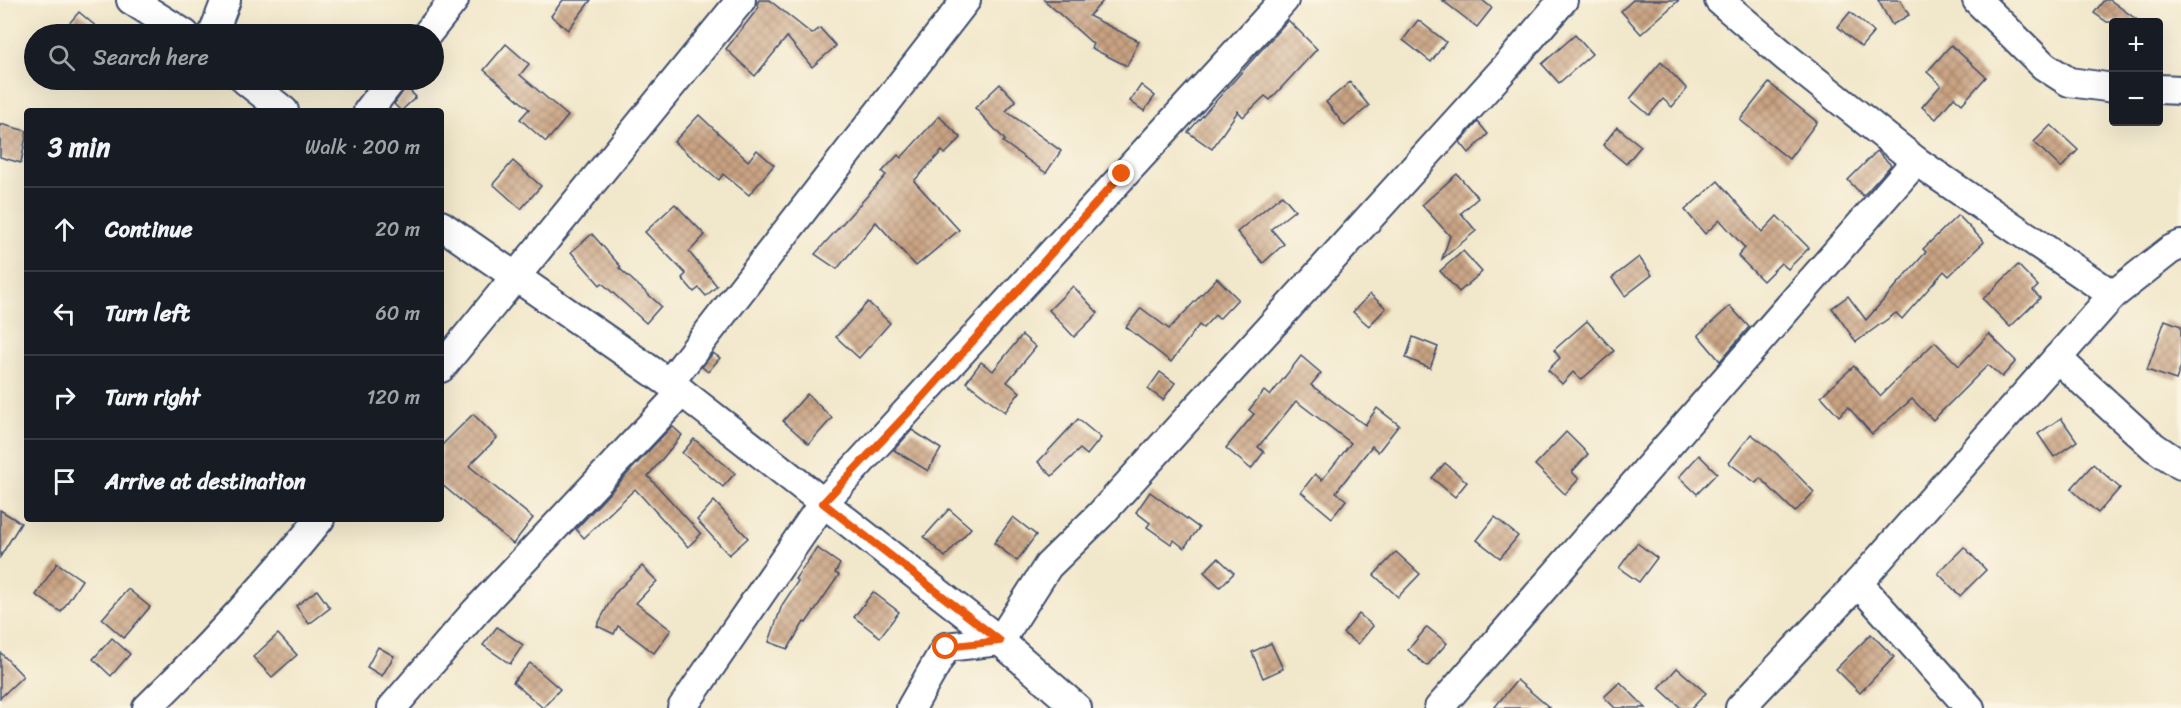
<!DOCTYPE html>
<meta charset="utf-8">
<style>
:root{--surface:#171b24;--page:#20242c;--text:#f1f3f6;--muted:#9ea1a6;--line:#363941}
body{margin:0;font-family:Sriracha,sans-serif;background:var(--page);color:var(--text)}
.controls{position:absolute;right:18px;top:18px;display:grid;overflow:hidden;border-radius:6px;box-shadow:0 6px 24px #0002}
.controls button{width:54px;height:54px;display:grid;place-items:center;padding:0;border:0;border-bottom:2px solid var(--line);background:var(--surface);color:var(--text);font:30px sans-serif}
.stop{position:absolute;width:18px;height:18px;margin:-14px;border:4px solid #ea580c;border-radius:50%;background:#fff}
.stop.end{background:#ea580c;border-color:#fff;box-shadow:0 2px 6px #0008}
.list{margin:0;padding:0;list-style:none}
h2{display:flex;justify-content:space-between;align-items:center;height:78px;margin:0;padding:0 24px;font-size:26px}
h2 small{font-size:20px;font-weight:400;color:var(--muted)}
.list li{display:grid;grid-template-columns:39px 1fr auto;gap:18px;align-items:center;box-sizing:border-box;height:84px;padding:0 24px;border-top:2px solid var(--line)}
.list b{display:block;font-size:22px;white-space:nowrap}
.list em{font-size:20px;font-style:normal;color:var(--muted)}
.icon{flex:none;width:33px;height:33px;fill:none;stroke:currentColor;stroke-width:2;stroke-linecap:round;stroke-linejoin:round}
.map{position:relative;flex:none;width:2181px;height:708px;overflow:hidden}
.search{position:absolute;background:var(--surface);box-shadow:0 6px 24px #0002;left:24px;top:24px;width:420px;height:66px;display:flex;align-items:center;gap:15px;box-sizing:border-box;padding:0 21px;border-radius:33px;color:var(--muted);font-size:22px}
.panel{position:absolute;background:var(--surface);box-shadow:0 6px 24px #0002;left:24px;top:108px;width:420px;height:414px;border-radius:6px}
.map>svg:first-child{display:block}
.building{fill:url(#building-cross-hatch)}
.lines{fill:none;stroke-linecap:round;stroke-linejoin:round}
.street-casing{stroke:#3b4b6e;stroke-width:32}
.street{stroke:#fff;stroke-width:28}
.route{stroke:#ea580c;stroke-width:8}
</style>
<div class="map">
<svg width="2181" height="708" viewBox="0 0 2181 708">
<defs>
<pattern id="building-cross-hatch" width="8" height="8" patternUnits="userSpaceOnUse" patternTransform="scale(1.5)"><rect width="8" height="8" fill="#c9a281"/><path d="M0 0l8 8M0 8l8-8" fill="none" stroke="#a2846d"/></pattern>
</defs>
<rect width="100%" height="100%" fill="#fcf5e5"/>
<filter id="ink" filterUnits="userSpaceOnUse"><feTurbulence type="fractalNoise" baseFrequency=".0167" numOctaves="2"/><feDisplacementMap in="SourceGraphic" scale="12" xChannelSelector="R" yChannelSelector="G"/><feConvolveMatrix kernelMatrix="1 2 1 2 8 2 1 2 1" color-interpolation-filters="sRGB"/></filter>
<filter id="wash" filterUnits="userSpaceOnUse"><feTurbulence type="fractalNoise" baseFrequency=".008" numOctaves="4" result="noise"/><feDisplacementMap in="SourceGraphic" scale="24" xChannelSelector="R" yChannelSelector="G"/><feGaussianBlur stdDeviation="1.35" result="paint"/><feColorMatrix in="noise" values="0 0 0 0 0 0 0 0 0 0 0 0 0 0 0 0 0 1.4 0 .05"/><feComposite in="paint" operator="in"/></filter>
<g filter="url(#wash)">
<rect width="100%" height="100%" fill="#f1e7ca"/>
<g id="blocks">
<!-- building -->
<g class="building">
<polygon points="563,0 591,0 568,30 551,16"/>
<polygon points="759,0 769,0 812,34 820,28 836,46 812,67 787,37 755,76 726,49 759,7 757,4"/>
<polygon points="1044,0 1104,0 1089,16 1139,41 1127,66 1091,48 1093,44"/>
<polygon points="1442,0 1482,0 1492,8 1477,27"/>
<polygon points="1633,0 1679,0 1641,34 1621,11"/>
<polygon points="1878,0 1900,0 1909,15 1892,25"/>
<polygon points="2104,0 2110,0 2140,22 2107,22 2094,13"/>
<polygon points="79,12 105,34 60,34"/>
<polygon points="1850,12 1874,32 1861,47 1838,27"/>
<polygon points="1288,20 1317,49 1270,100 1265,96 1243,117 1238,111 1212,149 1188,132"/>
<polygon points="1418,20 1446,42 1431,62 1403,40"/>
<polygon points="1575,35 1592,54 1559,83 1542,64"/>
<polygon points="506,44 529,64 520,75 568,116 546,142 520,119 529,109 484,70"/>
<polygon points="1951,45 1986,77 1962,104 1954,97 1936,119 1922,107 1941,85 1927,72"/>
<polygon points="1661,62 1687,89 1672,107 1663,99 1649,115 1630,99"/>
<polygon points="1350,82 1369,106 1345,126 1326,102"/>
<polygon points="1769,83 1817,122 1789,159 1740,120"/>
<polygon points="1000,84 1016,101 1006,111 1061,151 1046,173 1003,142 1005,140 975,108"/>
<polygon points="1141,85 1155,96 1144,111 1130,101"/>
<polygon points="406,87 416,97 401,111 394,104"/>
<polygon points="699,115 748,161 757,150 774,165 749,195 723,174 719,180 674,142"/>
<polygon points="939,116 961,138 945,154 942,151 914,181 959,230 916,266 876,222 837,269 815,254 886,175 882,172 898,155 901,158"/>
<polygon points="1478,122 1488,134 1469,153 1460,142"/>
<polygon points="0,124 27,131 21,163 0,157"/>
<polygon points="2051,125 2078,150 2061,168 2034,142"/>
<polygon points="1617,127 1641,146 1626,164 1603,145"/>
<polygon points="1877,151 1891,165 1863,196 1848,180"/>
<polygon points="513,161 541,186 521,209 493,184"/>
<polygon points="1457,174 1478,198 1461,213 1476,231 1442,259 1450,236 1422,205"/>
<polygon points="1718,181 1762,232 1777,216 1809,248 1788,269 1781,263 1763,281 1738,256 1745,248 1720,220 1705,234 1685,210"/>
<polygon points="1282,195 1295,210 1271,229 1284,244 1263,263 1237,232"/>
<polygon points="675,204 705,235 689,252 717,286 706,296 699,288 694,292 682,278 686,274 645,232"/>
<polygon points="1958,215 1984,242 1949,276 1944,271 1902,319 1896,313 1856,342 1832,308 1848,296 1866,320 1926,252 1923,249"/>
<polygon points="592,234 621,267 619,268 661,306 646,323 602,283 600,285 571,252"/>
<polygon points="1463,251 1482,272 1459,292 1440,271"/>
<polygon points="1639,257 1652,275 1625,296 1612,278"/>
<polygon points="2018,265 2038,286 2033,291 2040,298 2010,327 1983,299"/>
<polygon points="1217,278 1238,299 1219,319 1215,315 1203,328 1199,325 1171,362 1126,327 1141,308 1169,329"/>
<polygon points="1073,286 1098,313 1074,337 1049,310"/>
<polygon points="1370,294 1386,308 1369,326 1353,312"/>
<polygon points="868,302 890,323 859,358 836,337"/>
<polygon points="1730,306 1749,327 1720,361 1698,335"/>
<polygon points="2165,320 2181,326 2181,366 2176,380 2147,370"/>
<polygon points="1587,321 1614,351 1581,380 1573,372 1562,384 1548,370 1560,358 1554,350"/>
<polygon points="1989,334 2016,361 2002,377 1988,365 1933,420 1912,399 1872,434 1848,407 1839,416 1821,396 1854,366 1880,396 1935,342 1959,366"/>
<polygon points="1022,335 1036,347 1007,382 1020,392 1005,412 966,382 981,362 993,371"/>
<polygon points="1413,337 1438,347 1430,368 1406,358"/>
<polygon points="713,353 720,358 708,372 702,367"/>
<polygon points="1301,356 1321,373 1311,385 1365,425 1377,408 1399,425 1378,452 1372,446 1336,492 1346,500 1332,518 1301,492 1315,474 1322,480 1351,443 1296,401 1258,447 1264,452 1251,469 1226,448 1254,414 1249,410 1264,391 1270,396"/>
<polygon points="1160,372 1175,383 1163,400 1148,389"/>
<polygon points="807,394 832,418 809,444 783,421"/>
<polygon points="473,414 497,438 469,466 533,518 513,544 441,484 441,446"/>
<polygon points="2061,418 2077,441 2054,457 2038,434"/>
<polygon points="1078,419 1101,438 1087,455 1080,449 1052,476 1038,462"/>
<polygon points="672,426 682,435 648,476 701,534 688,547 635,489 584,538 576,529"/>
<polygon points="912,430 941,449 928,471 894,450"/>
<polygon points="1566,432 1588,454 1572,472 1579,479 1565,494 1535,465"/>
<polygon points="1751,434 1777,454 1814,492 1795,512 1760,478 1756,483 1729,463"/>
<polygon points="694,439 735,473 723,487 682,453"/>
<polygon points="1699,455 1717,473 1697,494 1679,477"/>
<polygon points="1445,463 1467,482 1455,497 1432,478"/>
<polygon points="2093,464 2120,488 2098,513 2071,489"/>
<polygon points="1150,492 1199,528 1184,548 1174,540 1171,544 1147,527 1150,523 1136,512"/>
<polygon points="714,501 748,538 729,555 697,520"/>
<polygon points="949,509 971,528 945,557 924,537"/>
<polygon points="0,510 21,523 0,557"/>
<polygon points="1013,517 1036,535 1017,561 994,543"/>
<polygon points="1495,517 1518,536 1500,558 1477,540"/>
<polygon points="1637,543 1657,558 1639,582 1619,568"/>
<polygon points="1964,547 1986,570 1960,596 1938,573"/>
<polygon points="817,548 840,564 835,573 839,575 806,623 804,622 788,649 769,642 782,605 798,581 795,579"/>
<polygon points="1396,552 1420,574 1398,597 1374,575"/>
<polygon points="1218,558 1234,573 1220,587 1204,572"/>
<polygon points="57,563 82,580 61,612 36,595"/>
<polygon points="642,566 657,581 636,603 671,630 654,653 618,626 614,634 597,626 614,594"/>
<polygon points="128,589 150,607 124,638 102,619"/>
<polygon points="317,590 330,608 309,624 296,606"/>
<polygon points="873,592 899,612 880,637 854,617"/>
<polygon points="1359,614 1373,626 1358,644 1343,633"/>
<polygon points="497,627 523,645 510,664 483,645"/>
<polygon points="1427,627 1447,643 1427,666 1408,650"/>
<polygon points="278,634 297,655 272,677 253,657"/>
<polygon points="1871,634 1894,657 1860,693 1836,669"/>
<polygon points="112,638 130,654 111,676 93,659"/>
<polygon points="1271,643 1283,669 1263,678 1252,652"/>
<polygon points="378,647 394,656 382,676 367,667"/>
<polygon points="0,652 23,676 0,698"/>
<polygon points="530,663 560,689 543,708 513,682"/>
<polygon points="1677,668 1706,693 1692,708 1681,708 1659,688"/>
<polygon points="1517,680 1550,708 1494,708"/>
<polygon points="1620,682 1646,708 1615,708 1604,697"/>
</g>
</g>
</g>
<g filter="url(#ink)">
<use href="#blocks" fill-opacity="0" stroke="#3b4b6e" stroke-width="1.5"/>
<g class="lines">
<!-- street casing -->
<g class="street-casing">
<g id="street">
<polyline points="131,0 185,34"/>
<polyline points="1719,0 1787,58 1916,161 2113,295"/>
<polyline points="1977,0 2044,66 2069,82 2114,88"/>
<polyline points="213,34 226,0"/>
<polyline points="427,34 454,0"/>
<polyline points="245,80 284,111"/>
<polyline points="2158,89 2181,90"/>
<polyline points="368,111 392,80"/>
<polyline points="441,225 682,392 1000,641 1077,708"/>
<polyline points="2057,358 2154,447 2181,465"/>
<polyline points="441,368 741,0"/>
<polyline points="669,383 966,0"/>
<polyline points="1858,583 1970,708"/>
<path d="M147 708C209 648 266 585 320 519"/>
<polyline points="392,708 476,611 682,392"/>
<polyline points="682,708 823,503 1284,0"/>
<polyline points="911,708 946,647 1000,641 1048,566 1100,515 1505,68 1563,0"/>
<polyline points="1439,708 1916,161"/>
<polyline points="1740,708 1858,583 2113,295 2170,250 2181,245"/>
</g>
</g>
<!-- street -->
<use href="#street" class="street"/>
</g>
</g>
<g class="lines" filter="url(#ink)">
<!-- route -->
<polyline class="route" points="946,647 1000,641 823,503 922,398 1122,174"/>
</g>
</svg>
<div class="controls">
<button>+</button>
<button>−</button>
</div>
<div class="stop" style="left:946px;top:647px"></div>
<div class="stop end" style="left:1122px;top:174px"></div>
<div class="search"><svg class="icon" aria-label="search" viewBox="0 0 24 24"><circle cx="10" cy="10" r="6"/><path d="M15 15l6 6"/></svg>Search here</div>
<section class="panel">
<h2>3 min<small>Walk · 200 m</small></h2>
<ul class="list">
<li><svg class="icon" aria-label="ahead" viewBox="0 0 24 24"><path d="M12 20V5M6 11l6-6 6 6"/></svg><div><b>Continue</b></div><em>20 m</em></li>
<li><svg class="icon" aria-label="left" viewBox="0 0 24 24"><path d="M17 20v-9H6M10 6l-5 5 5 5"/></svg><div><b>Turn left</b></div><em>60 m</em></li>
<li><svg class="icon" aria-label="right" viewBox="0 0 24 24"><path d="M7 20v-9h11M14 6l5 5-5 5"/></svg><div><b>Turn right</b></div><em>120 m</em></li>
<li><svg class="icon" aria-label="arrive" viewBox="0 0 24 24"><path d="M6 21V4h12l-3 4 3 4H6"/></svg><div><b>Arrive at destination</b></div></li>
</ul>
</section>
</div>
